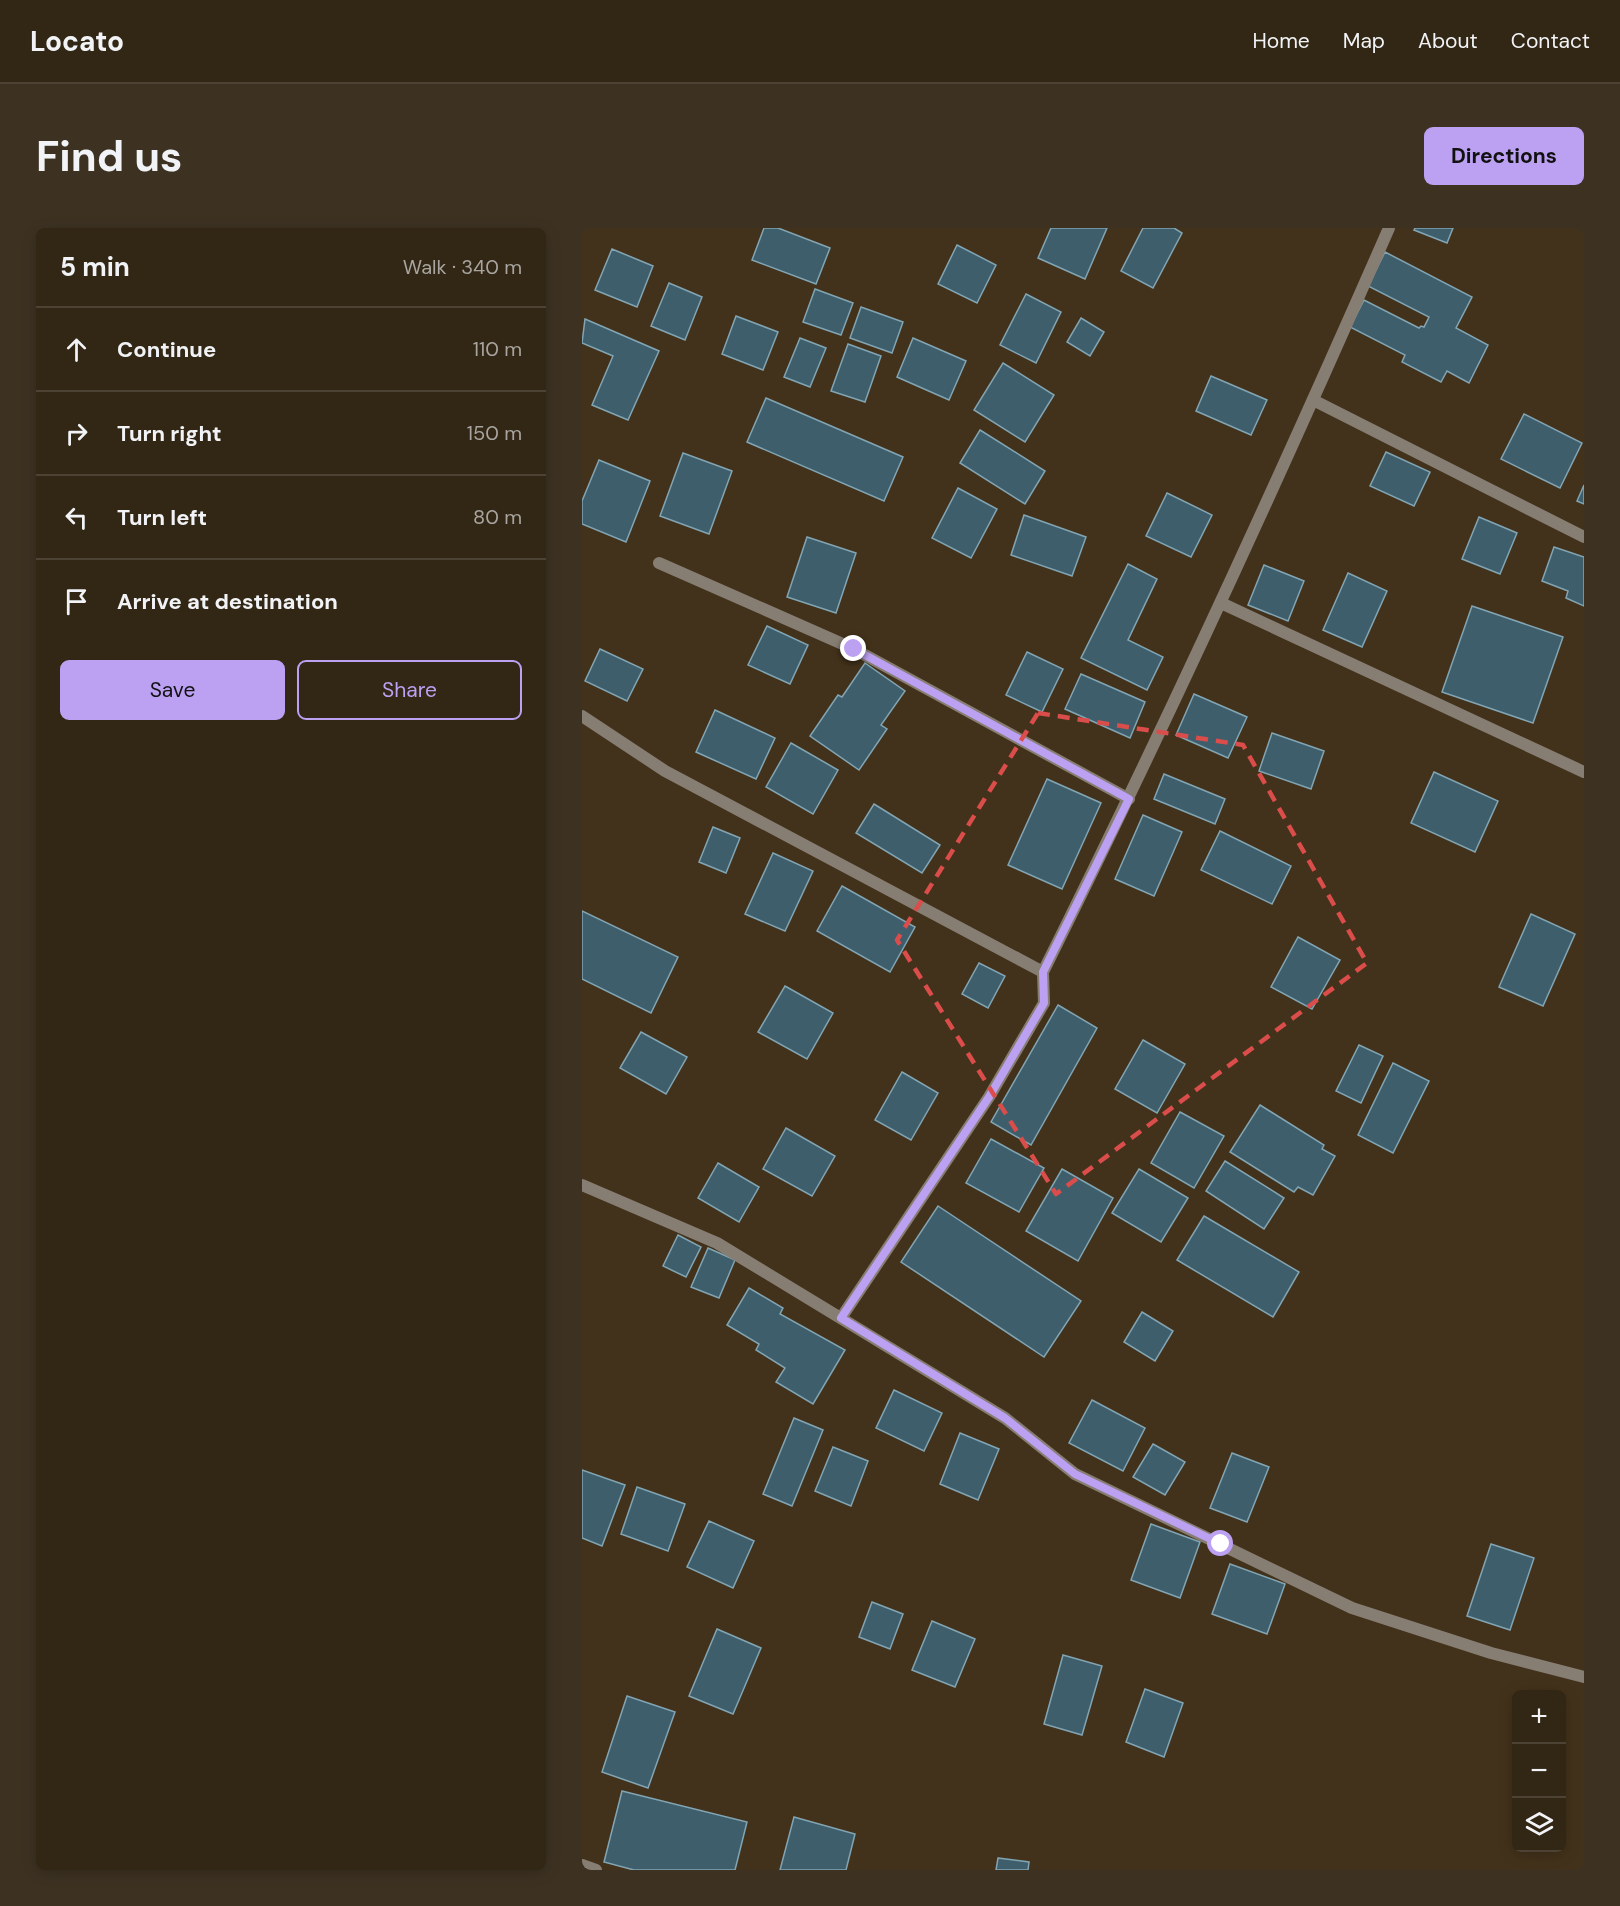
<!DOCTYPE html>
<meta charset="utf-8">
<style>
:root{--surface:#322614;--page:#3d3222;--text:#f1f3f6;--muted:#a8a5a0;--line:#4d4334;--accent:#bca0f2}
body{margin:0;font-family:"DM Sans",sans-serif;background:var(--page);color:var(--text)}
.controls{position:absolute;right:18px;bottom:18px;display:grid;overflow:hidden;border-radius:9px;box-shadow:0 3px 15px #0003}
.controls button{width:54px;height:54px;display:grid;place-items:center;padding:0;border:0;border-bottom:2px solid var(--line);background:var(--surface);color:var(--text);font:30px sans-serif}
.stop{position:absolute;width:18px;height:18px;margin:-14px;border:4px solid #bca0f2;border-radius:50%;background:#fff}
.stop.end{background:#bca0f2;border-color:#fff;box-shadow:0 2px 6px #0008}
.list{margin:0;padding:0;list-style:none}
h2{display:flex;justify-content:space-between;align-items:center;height:78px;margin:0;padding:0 24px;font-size:26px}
h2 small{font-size:20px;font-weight:400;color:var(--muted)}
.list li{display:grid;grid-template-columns:39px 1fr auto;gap:18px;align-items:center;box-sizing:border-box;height:84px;padding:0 24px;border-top:2px solid var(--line)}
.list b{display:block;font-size:22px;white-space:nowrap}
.list em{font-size:20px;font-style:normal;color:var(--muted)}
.actions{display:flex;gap:12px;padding:18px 24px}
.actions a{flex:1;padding:14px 0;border:2px solid var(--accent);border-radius:9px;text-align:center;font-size:21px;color:var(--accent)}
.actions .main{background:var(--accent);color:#111}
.icon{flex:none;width:33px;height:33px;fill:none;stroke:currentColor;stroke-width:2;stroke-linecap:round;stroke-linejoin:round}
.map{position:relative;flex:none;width:1002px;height:1642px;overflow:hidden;border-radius:9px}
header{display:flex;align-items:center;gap:36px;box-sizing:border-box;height:84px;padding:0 30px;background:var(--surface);border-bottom:2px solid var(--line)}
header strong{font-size:28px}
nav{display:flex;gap:33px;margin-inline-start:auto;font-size:21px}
.intro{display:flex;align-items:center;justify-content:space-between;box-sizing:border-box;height:144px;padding:0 36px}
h1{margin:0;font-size:42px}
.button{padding:15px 27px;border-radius:9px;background:var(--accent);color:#111;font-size:21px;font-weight:700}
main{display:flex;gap:36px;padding:0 36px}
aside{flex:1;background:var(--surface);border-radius:9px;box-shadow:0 3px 15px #0003}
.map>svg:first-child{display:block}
.building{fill:#3e5e6c;stroke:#82a5b4;stroke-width:1.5}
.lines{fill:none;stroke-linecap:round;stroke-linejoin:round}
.minor{stroke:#877e73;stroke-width:12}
.route{stroke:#bca0f2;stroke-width:8}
.marked{fill:none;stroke:#da4d4a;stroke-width:4.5;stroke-dasharray:12 8;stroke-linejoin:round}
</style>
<header>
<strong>Locato</strong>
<nav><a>Home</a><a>Map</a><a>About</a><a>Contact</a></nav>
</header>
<div class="intro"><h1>Find us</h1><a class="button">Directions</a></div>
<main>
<aside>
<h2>5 min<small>Walk · 340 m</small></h2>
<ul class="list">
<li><svg class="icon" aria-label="ahead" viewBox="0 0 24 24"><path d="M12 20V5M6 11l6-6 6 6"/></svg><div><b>Continue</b></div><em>110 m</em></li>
<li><svg class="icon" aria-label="right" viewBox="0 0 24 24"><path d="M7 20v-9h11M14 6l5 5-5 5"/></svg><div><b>Turn right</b></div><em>150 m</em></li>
<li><svg class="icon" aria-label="left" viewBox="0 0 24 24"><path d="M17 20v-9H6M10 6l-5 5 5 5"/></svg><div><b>Turn left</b></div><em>80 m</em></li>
<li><svg class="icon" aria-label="arrive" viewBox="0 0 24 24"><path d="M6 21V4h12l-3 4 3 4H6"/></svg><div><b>Arrive at destination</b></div></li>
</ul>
<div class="actions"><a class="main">Save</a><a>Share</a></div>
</aside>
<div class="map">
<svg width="1002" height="1642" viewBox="0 0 1002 1642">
<rect width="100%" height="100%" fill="#43321b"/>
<!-- building -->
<g class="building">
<polygon points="182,0 196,0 248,20 234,56 170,32"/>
<polygon points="469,0 525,0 503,51 456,30"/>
<polygon points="561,0 592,0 600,5 571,60 539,43"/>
<polygon points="833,0 871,0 865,15 832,2"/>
<polygon points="375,17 414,37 395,75 356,56"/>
<polygon points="30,21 71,38 55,79 13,62"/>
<polygon points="803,24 890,69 874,100 906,117 887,155 865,143 859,154 820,134 823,127 768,99 782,72 837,100 839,98 842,99 847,89 786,58"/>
<polygon points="87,55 120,69 103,112 69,98"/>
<polygon points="233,61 271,75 259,107 221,94"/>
<polygon points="444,66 479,84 454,135 418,117"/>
<polygon points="279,79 321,94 310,125 268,110"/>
<polygon points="154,88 196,104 181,142 140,126"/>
<polygon points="499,90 522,104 508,128 485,114"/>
<polygon points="3,91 77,123 46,192 10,177 31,128 0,115"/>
<polygon points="218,110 244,120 228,159 202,149"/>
<polygon points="331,110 384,133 367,172 315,149"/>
<polygon points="266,116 299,128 283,174 249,163"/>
<polygon points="421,135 472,167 443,214 392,182"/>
<polygon points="629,148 685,172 669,207 614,183"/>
<polygon points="184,170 321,229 302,273 165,214"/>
<polygon points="942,186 1000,215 978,260 919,231"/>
<polygon points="398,202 463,243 443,276 378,235"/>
<polygon points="804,224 848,244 832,278 788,258"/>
<polygon points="101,225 150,243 127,306 78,288"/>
<polygon points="17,232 68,253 44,314 0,296 0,273"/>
<polygon points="1002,257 1002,276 995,273"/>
<polygon points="376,260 415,281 389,330 350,310"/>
<polygon points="585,265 630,287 609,329 564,308"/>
<polygon points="442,287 504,309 490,348 429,327"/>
<polygon points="897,289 935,305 918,346 880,331"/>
<polygon points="225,309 274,325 254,385 205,369"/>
<polygon points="972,319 1002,329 1002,378 984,370 986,363 960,353"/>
<polygon points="546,336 575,351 546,412 581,429 565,462 499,430"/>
<polygon points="682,337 722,353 706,393 666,377"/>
<polygon points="766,345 805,363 780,419 741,402"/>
<polygon points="890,378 981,409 951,495 860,464"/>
<polygon points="185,398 226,417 208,456 166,437"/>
<polygon points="18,421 61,441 45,473 3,453"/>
<polygon points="445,424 481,441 460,484 424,467"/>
<polygon points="283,435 323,463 299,497 305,501 277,542 228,508 256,467 260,469"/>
<polygon points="499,446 563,474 548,510 483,481"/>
<polygon points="612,466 665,489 646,530 594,507"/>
<polygon points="133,482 193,510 174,551 114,524"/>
<polygon points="690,505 742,523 729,561 677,543"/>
<polygon points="209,515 256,542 231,586 184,559"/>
<polygon points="852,544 916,573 893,624 829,595"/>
<polygon points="582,546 643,571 633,596 572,571"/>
<polygon points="465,551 519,575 480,661 426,637"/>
<polygon points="292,576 358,617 340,645 274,605"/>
<polygon points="561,587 600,604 572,668 533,651"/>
<polygon points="131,599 158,610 144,645 117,634"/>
<polygon points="638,603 709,638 690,676 619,642"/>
<polygon points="191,625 231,643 203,703 163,686"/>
<polygon points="260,658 333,699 308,744 235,703"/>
<polygon points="0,683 96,729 69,785 0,751"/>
<polygon points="949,686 993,706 961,778 917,759"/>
<polygon points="716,709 758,732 730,781 689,759"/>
<polygon points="397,735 423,748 406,780 380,766"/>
<polygon points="203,758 251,785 225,831 176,804"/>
<polygon points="476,777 515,800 449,917 409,894"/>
<polygon points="59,804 105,829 84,866 38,840"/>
<polygon points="561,812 603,836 575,885 533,861"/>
<polygon points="777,817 801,828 779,875 754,863"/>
<polygon points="811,835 847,853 811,925 776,907"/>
<polygon points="320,844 356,865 329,912 293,892"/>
<polygon points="678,877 742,917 740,921 753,928 731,967 716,959 712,964 648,924"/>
<polygon points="598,884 642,908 612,960 569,935"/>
<polygon points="204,900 253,928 230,968 181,941"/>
<polygon points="409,911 462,940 437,984 384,955"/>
<polygon points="643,933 702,970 682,1001 624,963"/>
<polygon points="136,935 177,959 157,994 116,970"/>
<polygon points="480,941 531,970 496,1033 444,1003"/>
<polygon points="557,941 606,970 579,1014 530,985"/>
<polygon points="356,978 499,1073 462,1129 319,1034"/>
<polygon points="622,988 717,1044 691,1089 595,1032"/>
<polygon points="96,1007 119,1019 104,1049 81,1038"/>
<polygon points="126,1020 153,1032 137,1070 109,1059"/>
<polygon points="167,1060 201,1080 198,1086 263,1122 231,1176 194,1154 203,1140 174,1122 177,1116 145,1097"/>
<polygon points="560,1084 591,1103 573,1133 542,1114"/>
<polygon points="312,1162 360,1185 342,1223 294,1200"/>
<polygon points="510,1172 563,1200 541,1243 487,1215"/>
<polygon points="212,1190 241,1202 210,1278 181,1266"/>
<polygon points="378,1205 417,1221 396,1272 358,1256"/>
<polygon points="571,1216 603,1234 583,1267 551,1249"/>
<polygon points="251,1219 286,1233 269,1278 233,1263"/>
<polygon points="650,1225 687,1239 665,1294 628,1280"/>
<polygon points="0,1242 43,1257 20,1318 0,1310"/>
<polygon points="55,1259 103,1276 86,1323 39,1306"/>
<polygon points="127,1293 172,1313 151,1360 105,1339"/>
<polygon points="569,1296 618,1314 598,1370 549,1352"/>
<polygon points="909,1316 952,1330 928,1402 885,1388"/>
<polygon points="648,1336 703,1356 685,1406 630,1386"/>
<polygon points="290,1374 321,1386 308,1421 277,1409"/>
<polygon points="350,1393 393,1411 373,1459 330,1442"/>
<polygon points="135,1401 179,1420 151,1486 107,1468"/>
<polygon points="481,1427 520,1438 500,1507 462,1496"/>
<polygon points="563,1461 601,1475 582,1529 544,1514"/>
<polygon points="45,1468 93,1484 66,1560 20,1544"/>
<polygon points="40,1563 165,1594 153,1642 52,1642 22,1634"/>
<polygon points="212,1589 273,1606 264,1642 198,1642"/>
<polygon points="416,1630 447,1634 446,1642 414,1642"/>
</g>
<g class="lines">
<!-- minor -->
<g class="minor">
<polyline points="731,172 1002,309"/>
<polyline points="77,335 272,421 547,571"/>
<polyline points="639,375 1002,544"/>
<polyline points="0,488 83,543 461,744"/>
<polyline points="0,957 135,1015 423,1190 493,1246 770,1380 909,1425 1002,1449"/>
<path d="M259 1090 407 869 462 775 461 744C583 499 697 251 807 0"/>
<polyline points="0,1637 14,1642"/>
</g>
</g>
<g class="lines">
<!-- route -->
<polyline class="route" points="272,421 547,571 461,744 462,775 407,869 259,1090 423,1190 493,1246 639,1316"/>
</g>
<!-- marked area -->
<path class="marked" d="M456 485 661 517 785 735 474 966 315 712Z"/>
</svg>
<div class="controls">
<button>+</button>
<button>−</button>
<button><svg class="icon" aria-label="layers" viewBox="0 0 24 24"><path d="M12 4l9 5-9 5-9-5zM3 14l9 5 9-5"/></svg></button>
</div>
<div class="stop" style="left:639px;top:1316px"></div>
<div class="stop end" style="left:272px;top:421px"></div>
</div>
</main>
